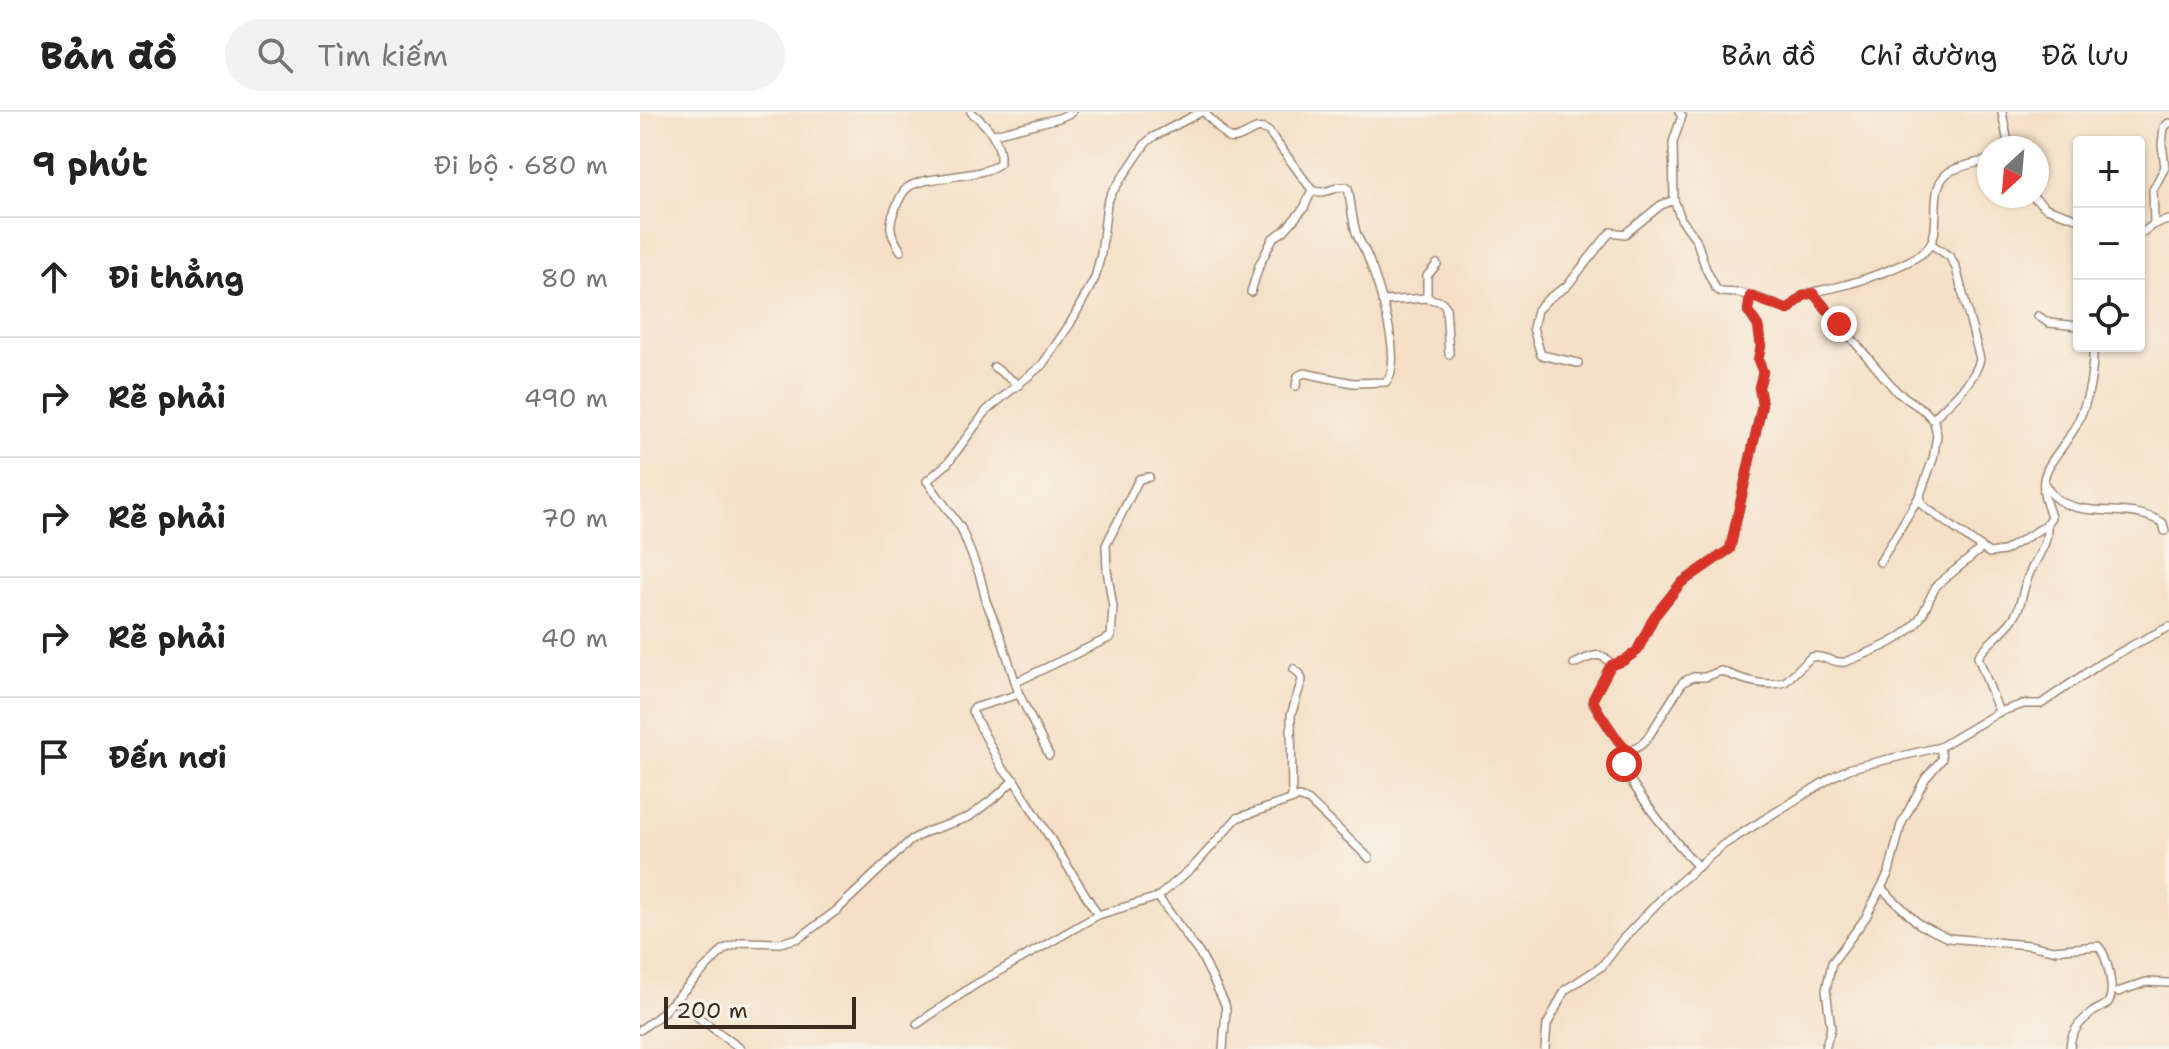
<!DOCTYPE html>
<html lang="vi">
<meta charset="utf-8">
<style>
:root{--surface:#fff;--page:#f2f2f2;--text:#222;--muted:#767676;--line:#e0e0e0}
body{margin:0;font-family:"Shantell Sans",sans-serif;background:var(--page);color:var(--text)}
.controls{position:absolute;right:24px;top:24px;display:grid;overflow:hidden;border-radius:8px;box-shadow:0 2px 6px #0004}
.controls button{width:72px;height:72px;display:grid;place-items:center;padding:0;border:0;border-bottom:2px solid var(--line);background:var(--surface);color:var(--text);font:40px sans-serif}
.compass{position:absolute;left:1337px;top:24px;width:72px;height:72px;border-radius:50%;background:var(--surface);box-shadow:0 2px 6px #0004;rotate:206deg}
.scale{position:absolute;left:24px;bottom:20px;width:192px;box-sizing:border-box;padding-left:8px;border:4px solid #3b2a1e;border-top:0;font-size:22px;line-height:28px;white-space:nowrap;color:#3b2a1e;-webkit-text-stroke:6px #f7f3e8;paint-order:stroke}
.stop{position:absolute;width:24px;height:24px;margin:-18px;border:6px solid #d93025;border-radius:50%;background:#fff}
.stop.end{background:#d93025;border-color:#fff;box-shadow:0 2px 8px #0008}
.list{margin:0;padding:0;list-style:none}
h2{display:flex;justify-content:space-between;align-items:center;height:104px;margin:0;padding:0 32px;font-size:34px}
h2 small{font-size:26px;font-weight:400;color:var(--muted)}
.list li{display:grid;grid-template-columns:52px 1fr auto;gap:24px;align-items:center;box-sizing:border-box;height:120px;padding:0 32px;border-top:2px solid var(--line)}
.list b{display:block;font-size:30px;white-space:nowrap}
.list em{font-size:26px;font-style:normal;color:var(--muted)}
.icon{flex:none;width:44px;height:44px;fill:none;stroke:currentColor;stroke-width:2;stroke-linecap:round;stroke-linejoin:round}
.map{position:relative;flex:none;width:1529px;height:937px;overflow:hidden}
header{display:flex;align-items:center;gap:48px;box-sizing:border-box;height:112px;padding:0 40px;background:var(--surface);border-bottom:2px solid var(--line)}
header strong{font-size:38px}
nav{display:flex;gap:44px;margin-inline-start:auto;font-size:28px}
.search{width:560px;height:72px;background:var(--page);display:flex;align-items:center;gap:20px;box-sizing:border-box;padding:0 28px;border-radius:44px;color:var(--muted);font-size:30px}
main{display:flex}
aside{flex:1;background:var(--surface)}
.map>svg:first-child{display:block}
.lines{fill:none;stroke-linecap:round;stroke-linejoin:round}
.street-casing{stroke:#988472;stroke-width:10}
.street{stroke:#fff;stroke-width:7}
.route{stroke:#d93025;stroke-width:10}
</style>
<header>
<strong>Bản đồ</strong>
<div class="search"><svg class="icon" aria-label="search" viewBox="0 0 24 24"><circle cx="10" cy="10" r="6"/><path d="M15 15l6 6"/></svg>Tìm kiếm</div>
<nav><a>Bản đồ</a><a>Chỉ đường</a><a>Đã lưu</a></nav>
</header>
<main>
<aside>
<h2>9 phút<small>Đi bộ · 680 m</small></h2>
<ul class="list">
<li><svg class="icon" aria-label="ahead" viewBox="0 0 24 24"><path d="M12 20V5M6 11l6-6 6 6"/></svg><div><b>Đi thẳng</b></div><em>80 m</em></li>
<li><svg class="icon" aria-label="right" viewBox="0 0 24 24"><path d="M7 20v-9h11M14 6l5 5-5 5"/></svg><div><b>Rẽ phải</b></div><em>490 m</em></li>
<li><svg class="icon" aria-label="right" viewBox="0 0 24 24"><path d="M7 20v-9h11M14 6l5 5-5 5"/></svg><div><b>Rẽ phải</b></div><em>70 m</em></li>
<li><svg class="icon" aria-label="right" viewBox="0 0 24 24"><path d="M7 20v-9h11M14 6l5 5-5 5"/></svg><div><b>Rẽ phải</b></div><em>40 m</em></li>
<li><svg class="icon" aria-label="arrive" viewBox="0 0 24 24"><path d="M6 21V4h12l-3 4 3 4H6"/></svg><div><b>Đến nơi</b></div></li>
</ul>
</aside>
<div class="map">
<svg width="1529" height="937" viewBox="0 0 1529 937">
<rect width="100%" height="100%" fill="#f7f3e8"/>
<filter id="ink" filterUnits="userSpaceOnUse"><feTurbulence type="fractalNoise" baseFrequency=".0125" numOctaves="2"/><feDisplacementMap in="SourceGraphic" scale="16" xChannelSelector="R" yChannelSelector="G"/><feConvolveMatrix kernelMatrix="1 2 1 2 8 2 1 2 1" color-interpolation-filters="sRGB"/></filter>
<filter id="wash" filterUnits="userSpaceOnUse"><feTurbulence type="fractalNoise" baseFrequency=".006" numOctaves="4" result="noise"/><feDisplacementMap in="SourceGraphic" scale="32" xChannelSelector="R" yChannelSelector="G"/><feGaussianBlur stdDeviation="1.8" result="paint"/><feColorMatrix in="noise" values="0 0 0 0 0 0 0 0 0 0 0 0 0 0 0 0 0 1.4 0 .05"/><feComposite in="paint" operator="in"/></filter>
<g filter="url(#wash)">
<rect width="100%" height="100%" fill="#f5dfc6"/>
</g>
<g filter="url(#ink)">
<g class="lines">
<!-- street casing -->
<g class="street-casing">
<g id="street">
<path d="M564 0 588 26C604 30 615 8 629 20L672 78C688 85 696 71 708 76 711 91 712 106 716 120 718 128 724 135 727 143 737 168 765 249 746 270L713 271 664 261 658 264 656 274"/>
<path d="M1039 0 1042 4 1033 30 1034 88 1041 107 1056 127 1066 157 1076 177 1081 180 1099 181 1118 186 1148 198C1153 194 1156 189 1161 185 1170 179 1186 178 1197 175 1218 170 1273 152 1287 137 1306 116 1283 71 1313 58 1324 53 1337 51 1349 48"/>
<polyline points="1362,0 1369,36"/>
<polyline points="354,22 419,6 432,0"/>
<polyline points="1392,84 1406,96 1439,107"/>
<polyline points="1514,112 1513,78 1525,55 1522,33 1524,15 1529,11"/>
<polyline points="1499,123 1514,112 1529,108"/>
<path d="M1291 132 1310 145 1316 156 1340 247C1335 270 1309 290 1293 307"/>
<path d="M261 139C252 125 247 116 254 100 257 92 260 84 265 78 281 61 338 69 360 51 362 29 347 13 331 0"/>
<polyline points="611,180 619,154 633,126 644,119 664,96 672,78"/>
<path d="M1173 181 1257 280 1285 299 1294 309 1297 323 1293 347 1280 383 1282 393 1349 441 1364 439 1405 414 1411 405C1407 392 1402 382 1404 368 1406 353 1421 338 1429 325 1447 299 1454 265 1453 234"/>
<polyline points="787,186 787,164 797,152"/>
<polyline points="742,189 787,186 802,190 806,195 809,242"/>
<polyline points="1398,204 1409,211 1439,214"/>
<polyline points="938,251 901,243 893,216 897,198 909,186 927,174 967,124 971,120 985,122 1021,93 1034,88"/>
<polyline points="354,255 379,273"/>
<path d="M1404 371C1408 377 1413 386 1420 389 1448 406 1491 391 1523 411L1525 419"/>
<polyline points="1240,450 1280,383"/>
<path d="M934 552C948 546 962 536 971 553L953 587V591L982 634 991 639 1001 633 1007 627 1043 570 1053 565H1065L1081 559C1102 567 1123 576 1145 570L1171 545C1183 542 1193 552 1205 550 1230 540 1265 529 1280 506 1287 496 1290 483 1297 473L1342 436"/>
<polyline points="971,553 983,549 997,539 1014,505 1041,471 1090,437 1122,293 1119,275 1123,260 1118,248 1121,234 1118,214 1108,199 1110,184"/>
<polyline points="376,570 471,525 473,495 467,458 466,433 499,367 509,365"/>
<polyline points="379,582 334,596 332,599 362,656 374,668 458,803 518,785 562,845 585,892 586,898 583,937"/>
<path d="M1359 600 1338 545C1347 531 1363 521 1373 507 1382 494 1382 479 1388 465 1396 444 1409 435 1407 411"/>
<path d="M987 638 984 652 985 660C1007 695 1031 725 1058 755"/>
<polyline points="409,643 379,582 362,528 346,489 340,464 321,416 287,369 307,352 347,298 402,253 430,212 455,166 461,142 467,92 471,82 506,31 513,25 561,0"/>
<polyline points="652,687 651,603 662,568 660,562 654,557"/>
<path d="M1241 776 1279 812 1308 826 1389 833 1413 838 1458 834C1467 842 1475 878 1469 889 1466 895 1458 896 1453 900 1440 909 1430 921 1430 937"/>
<polyline points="518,785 555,753 597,706 659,685 669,689 729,746"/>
<polyline points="1478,880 1506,870 1529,871"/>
<polyline points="35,888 101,937"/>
<polyline points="277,912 333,874 458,803"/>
<polyline points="0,918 19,904 84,837 102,830 140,831 159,826 196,799 271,728 286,720 329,705 358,683 374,668"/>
<polyline points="905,937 907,913 925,878 962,854 982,828 1026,782 1083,733 1194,664 1211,656 1300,635 1359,600 1384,592 1401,592 1461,551 1493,533 1529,515"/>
<polyline points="1185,937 1191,916 1186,878 1192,851 1226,805 1249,760 1261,713 1285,667 1302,647 1300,635"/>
</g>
</g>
<!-- street -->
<use href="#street" class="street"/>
</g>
</g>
<g class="lines" filter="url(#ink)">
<!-- route -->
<path class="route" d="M984 652 987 638C979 632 955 596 953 587L971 553 983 549 997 539 1014 505 1041 471 1090 437 1122 293 1119 275 1123 260 1118 248 1121 234 1118 214 1108 199 1110 184 1148 198 1163 184 1173 181 1199 212"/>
</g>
</svg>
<div class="controls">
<button>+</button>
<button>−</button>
<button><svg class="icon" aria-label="locate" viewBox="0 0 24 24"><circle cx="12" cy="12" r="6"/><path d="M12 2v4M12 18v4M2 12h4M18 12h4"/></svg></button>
</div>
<svg class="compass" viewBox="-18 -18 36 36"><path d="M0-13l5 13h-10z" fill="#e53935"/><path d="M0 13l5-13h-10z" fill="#767676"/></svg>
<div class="scale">200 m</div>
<div class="stop" style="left:984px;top:652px"></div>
<div class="stop end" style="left:1199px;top:212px"></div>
</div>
</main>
